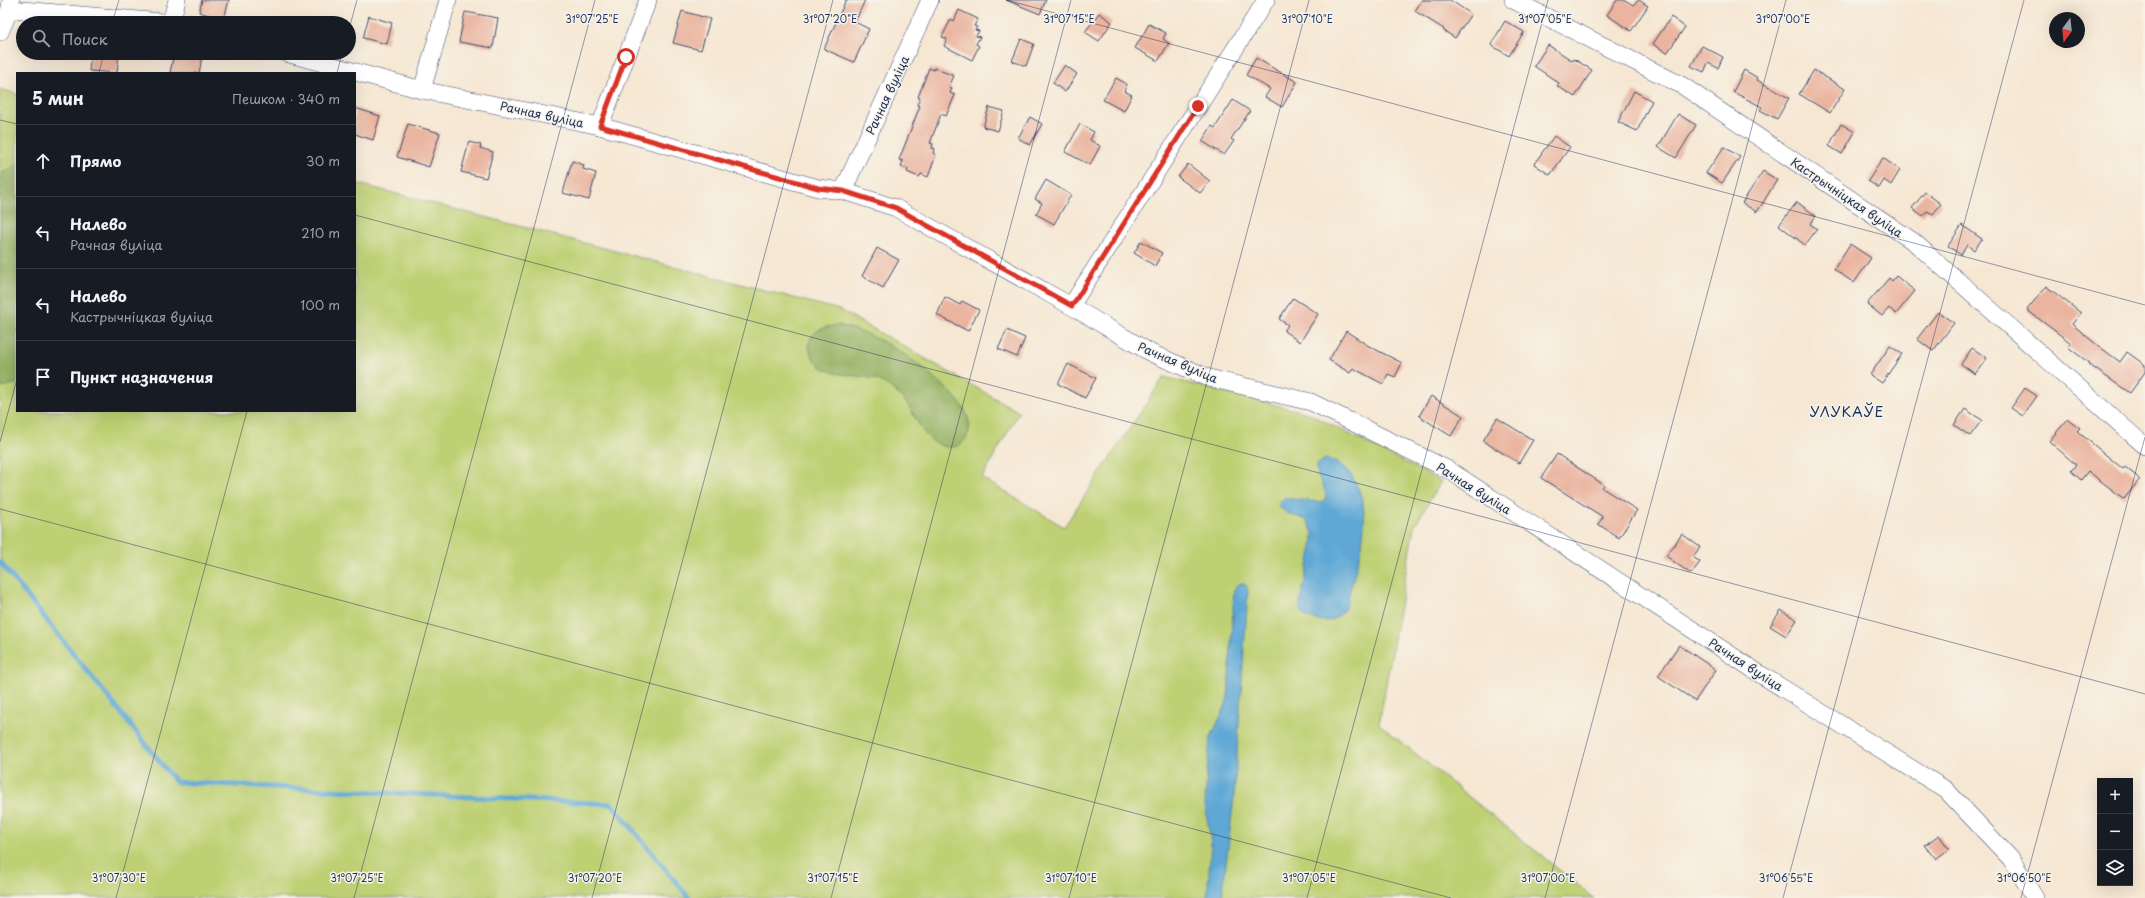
<!DOCTYPE html>
<html lang="ru">
<meta charset="utf-8">
<style>
:root{--surface:#171b24;--page:#242831;--text:#f1f3f6;--muted:#9ea1a6;--line:#363941}
body{margin:0;font-family:"Playpen Sans",sans-serif;background:var(--page);color:var(--text)}
.controls{position:absolute;right:12px;bottom:12px;display:grid;overflow:hidden;border-radius:0px;box-shadow:0 4px 16px #0002}
.controls button{width:36px;height:36px;display:grid;place-items:center;padding:0;border:0;border-bottom:1px solid var(--line);background:var(--surface);color:var(--text);font:20px sans-serif}
.compass{position:absolute;left:2049px;top:12px;width:36px;height:36px;border-radius:50%;background:var(--surface);box-shadow:0 4px 16px #0002;rotate:195deg}
.stop{position:absolute;width:12px;height:12px;margin:-9px;border:3px solid #d93025;border-radius:50%;background:#fff}
.stop.end{background:#d93025;border-color:#fff;box-shadow:0 1px 4px #0008}
.list{margin:0;padding:0;list-style:none}
h2{display:flex;justify-content:space-between;align-items:center;height:52px;margin:0;padding:0 16px;font-size:17px}
h2 small{font-size:13px;font-weight:400;color:var(--muted)}
.list li{display:grid;grid-template-columns:26px 1fr auto;gap:12px;align-items:center;box-sizing:border-box;height:72px;padding:0 16px;border-top:1px solid var(--line)}
.list b{display:block;font-size:15px;white-space:nowrap}
.list p{margin:0;font-size:13px;white-space:nowrap;color:var(--muted)}
.list em{font-size:13px;font-style:normal;color:var(--muted)}
.icon{flex:none;width:22px;height:22px;fill:none;stroke:currentColor;stroke-width:2;stroke-linecap:round;stroke-linejoin:round}
.map{position:relative;flex:none;width:2145px;height:898px;overflow:hidden}
.search{position:absolute;background:var(--surface);box-shadow:0 4px 16px #0002;left:16px;top:16px;width:340px;height:44px;display:flex;align-items:center;gap:10px;box-sizing:border-box;padding:0 14px;border-radius:22px;color:var(--muted);font-size:15px}
.panel{position:absolute;background:var(--surface);box-shadow:0 4px 16px #0002;left:16px;top:72px;width:340px;height:340px;border-radius:0px}
.map>svg:first-child{display:block}
.green{fill:#bed073;stroke:#6c8068}
.forest{fill:#96b265;stroke:#587062}
.water{fill:#5ea8d6;stroke:#3c6c9a}
.lines{fill:none;stroke-linecap:round;stroke-linejoin:round}
.stream{stroke:#5ea8d6;stroke-width:5}
.building{fill:#eab49f}
.street-casing{stroke:#3c4b70;stroke-width:18}
.street{stroke:#fff;stroke-width:17}
.route{stroke:#d93025;stroke-width:5}
.ticks{fill:none;stroke:#1b2f5e;stroke-width:1;stroke-opacity:0.45}
.labels{text-anchor:middle;dominant-baseline:central;stroke-width:3;stroke-linejoin:round;paint-order:stroke}
.street-label{font-size:12px;fill:#1b2f5e;stroke:#f7f3e8}
.quarter-label{font-size:14px;letter-spacing:1px;fill:#1b2f5e;stroke:#f7f3e8}
.ticks-label{font-size:10px;text-anchor:middle;fill:#1b2f5e;stroke:#f7f3e8;stroke-width:3;stroke-linejoin:round;paint-order:stroke}
</style>
<div class="map">
<svg width="2145" height="898" viewBox="0 0 2145 898">
<rect width="100%" height="100%" fill="#f7f3e8"/>
<filter id="ink" filterUnits="userSpaceOnUse"><feTurbulence type="fractalNoise" baseFrequency=".025" numOctaves="2"/><feDisplacementMap in="SourceGraphic" scale="8" xChannelSelector="R" yChannelSelector="G"/><feConvolveMatrix kernelMatrix="1 2 1 2 8 2 1 2 1" color-interpolation-filters="sRGB"/></filter>
<filter id="wash" filterUnits="userSpaceOnUse"><feTurbulence type="fractalNoise" baseFrequency=".012" numOctaves="4" result="noise"/><feDisplacementMap in="SourceGraphic" scale="16" xChannelSelector="R" yChannelSelector="G"/><feGaussianBlur stdDeviation="0.9" result="paint"/><feColorMatrix in="noise" values="0 0 0 0 0 0 0 0 0 0 0 0 0 0 0 0 0 1.4 0 .05"/><feComposite in="paint" operator="in"/></filter>
<g filter="url(#wash)">
<rect width="100%" height="100%" fill="#f6e7d3"/>
<!-- green -->
<polygon class="green" points="0,89 17,94 17,411 355,411 355,183 840,310 1019,412 982,478 1064,527 1164,377 1308,413 1441,481 1414,527 1379,724 1594,898 0,898"/>
<!-- forest -->
<g class="forest">
<polygon points="17,165 17,383 0,388 0,174"/>
<path d="M838 325C882 335 919 362 951 393 958 400 965 408 968 418 974 437 959 453 940 445 922 439 916 415 905 401 899 394 892 388 884 383 862 370 820 383 810 351 808 345 809 340 813 335 820 327 828 327 838 325Z"/>
</g>
<!-- water -->
<g class="water">
<path d="M1325 459C1338 461 1348 469 1354 480 1377 518 1355 567 1346 606 1338 624 1322 623 1306 617L1299 609 1313 542V533L1307 520 1287 513 1279 507V503L1285 498 1318 502 1324 501C1331 490 1314 478 1317 465Z"/>
<polygon points="1240,583 1246,585 1248,591 1234,797 1222,898 1207,898 1211,843 1205,805 1207,771 1210,739 1225,707 1228,697 1234,590"/>
</g>
<g class="lines">
<!-- stream -->
<polyline class="stream" points="0,562 176,782 612,804 689,898"/>
</g>
<g id="blocks">
<!-- building -->
<g class="building">
<polygon points="202,0 229,0 224,19 199,12"/>
<polygon points="846,0 865,0 855,22 869,29 854,62 824,49"/>
<polygon points="1006,0 1046,0 1040,14"/>
<polygon points="1422,0 1450,0 1471,14 1455,38 1443,30 1444,29 1415,11"/>
<polygon points="1617,0 1625,0 1633,5 1639,0 1648,6 1631,31 1607,15"/>
<polygon points="959,10 978,19 974,26 977,27 975,30 979,31 976,36 980,37 976,44 979,46 972,60 944,46 947,39 942,37 951,19 954,21"/>
<polygon points="682,11 710,19 701,50 673,43"/>
<polygon points="465,12 498,18 493,48 459,42"/>
<polygon points="1099,13 1112,22 1099,41 1085,32"/>
<polygon points="369,16 392,23 387,44 363,38"/>
<polygon points="1671,17 1685,27 1667,53 1653,44"/>
<polygon points="1505,21 1524,32 1509,56 1491,45"/>
<polygon points="1149,24 1166,33 1163,39 1169,43 1158,61 1135,48"/>
<polygon points="1021,39 1034,44 1026,66 1012,61"/>
<polygon points="1548,45 1573,61 1574,59 1592,70 1575,97 1557,86 1559,83 1534,66"/>
<polygon points="1702,46 1723,57 1718,68 1708,63 1704,72 1691,66"/>
<polygon points="91,53 119,53 117,73 89,71"/>
<polygon points="174,53 202,57 199,73 170,73"/>
<polygon points="1256,58 1297,82 1282,107 1265,97 1270,89 1246,75"/>
<polygon points="1065,65 1077,74 1065,92 1053,83"/>
<polygon points="929,68 934,70 934,68 954,76 949,87 952,88 950,93 955,95 946,116 941,114 930,143 933,144 932,148 935,149 933,153 936,155 928,177 921,174 919,177 907,172 908,169 901,167 903,161 899,160 920,106 917,105 920,98 918,97"/>
<polygon points="1744,70 1758,78 1757,80 1789,98 1777,119 1760,110 1762,107 1733,92"/>
<polygon points="1814,70 1845,89 1830,113 1799,94"/>
<polygon points="1116,78 1127,84 1124,91 1132,95 1124,111 1103,100"/>
<polygon points="1634,91 1652,101 1637,131 1618,122"/>
<polygon points="1233,100 1250,111 1231,139 1234,141 1224,155 1202,141 1212,126 1215,128"/>
<polygon points="989,107 1004,111 998,131 983,127"/>
<polygon points="355,108 380,116 373,140 355,134"/>
<polygon points="1678,114 1696,125 1676,158 1658,147"/>
<polygon points="1030,117 1042,124 1030,145 1018,138"/>
<polygon points="408,124 440,133 429,167 397,157"/>
<polygon points="1080,124 1094,132 1090,140 1100,146 1090,165 1065,152"/>
<polygon points="1841,124 1855,132 1842,154 1829,146"/>
<polygon points="1554,136 1570,147 1550,175 1534,164"/>
<polygon points="469,142 481,145 480,148 493,152 486,178 461,172"/>
<polygon points="1724,147 1740,157 1722,183 1706,173"/>
<polygon points="1883,158 1900,170 1891,185 1884,180 1879,188 1868,181"/>
<polygon points="572,161 584,165 583,169 596,173 589,200 563,193"/>
<polygon points="1188,164 1210,181 1200,193 1178,177"/>
<polygon points="1763,171 1777,180 1757,212 1742,203"/>
<polygon points="1046,180 1071,195 1054,224 1036,214 1042,203 1035,199"/>
<polygon points="1925,192 1941,204 1933,214 1927,211 1923,216 1912,208"/>
<polygon points="1797,202 1816,216 1810,224 1817,229 1805,245 1779,225"/>
<polygon points="1962,225 1982,239 1974,250 1967,245 1961,255 1948,246"/>
<polygon points="1141,241 1162,253 1155,266 1134,253"/>
<polygon points="1850,244 1871,258 1854,283 1834,269"/>
<polygon points="877,248 899,260 883,288 862,276"/>
<polygon points="1896,276 1915,291 1896,314 1889,308 1882,316 1867,304 1889,278 1892,281"/>
<polygon points="2046,286 2081,313 2072,324 2092,341 2120,362 2127,352 2145,365 2145,372 2130,393 2088,364 2089,363 2068,347 2071,343 2027,310"/>
<polygon points="945,297 960,305 962,301 979,310 968,331 937,315"/>
<polygon points="1293,298 1318,314 1300,342 1284,331 1288,325 1279,319"/>
<polygon points="1938,312 1954,323 1933,351 1917,339"/>
<polygon points="1007,330 1025,338 1017,357 998,349"/>
<polygon points="1346,331 1367,345 1402,363 1395,377 1388,374 1383,384 1353,368 1350,373 1329,360"/>
<polygon points="1890,346 1902,354 1882,383 1870,375"/>
<polygon points="1972,348 1987,358 1975,374 1961,364"/>
<polygon points="1068,364 1096,378 1085,398 1058,384"/>
<polygon points="2025,388 2037,396 2023,416 2011,408"/>
<polygon points="1431,396 1463,416 1451,436 1419,416"/>
<polygon points="1965,409 1982,420 1970,436 1954,425"/>
<polygon points="1497,418 1533,440 1519,463 1483,441"/>
<polygon points="2068,419 2080,428 2077,431 2123,469 2125,467 2140,479 2124,499 2088,471 2081,480 2071,471 2076,465 2049,441"/>
<polygon points="1557,454 1604,485 1602,488 1637,510 1619,538 1598,524 1603,517 1541,478"/>
<polygon points="1682,534 1700,547 1693,557 1700,562 1691,574 1666,556"/>
<polygon points="1781,610 1797,620 1786,636 1770,626"/>
<polygon points="1679,645 1716,670 1695,701 1658,676"/>
<polygon points="1939,835 1949,849 1936,859 1925,845"/>
</g>
</g>
</g>
<g filter="url(#ink)">
<use href="#blocks" fill-opacity="0" stroke="#3c4b70" stroke-width="1"/>
<g class="lines">
<!-- street casing -->
<g class="street-casing">
<g id="street">
<polyline points="1513,0 1683,86 1914,242 2145,446"/>
<polyline points="10,9 174,23"/>
<polyline points="171,22 177,0"/>
<polyline points="0,32 10,9 11,0"/>
<polyline points="286,53 422,90 600,126 818,188 843,191 896,208 1071,306 1151,353 1209,378 1311,402 1449,470 1760,674 1946,790 2011,859 2035,898"/>
<polyline points="422,90 448,0"/>
<polyline points="600,126 648,0"/>
<polyline points="843,191 930,0"/>
<polyline points="1071,306 1266,0"/>
</g>
</g>
<!-- street -->
<use href="#street" class="street"/>
</g>
</g>
<g class="lines" filter="url(#ink)">
<!-- route -->
<polyline class="route" points="626,57 600,126 818,188 843,191 896,208 1072,306 1198,106"/>
</g>
<!-- ticks -->
<path class="ticks" d="M1006 0 2145 305M112 23 119 0M349 29 357 0M99 73 104 53M337 73 342 53M0 120 17 124M355 215 2145 694M0 442 17 379M0 509 1451 898M116 898 247 411M354 898 595 0M592 898 833 0M831 898 1071 0M1069 898 1309 0M1307 898 1548 0M1545 898 1786 0M1783 898 2024 0M2021 898 2145 437"/>
<g class="labels">
<!-- street labels -->
<g class="street-label">
<text transform="translate(887 95) rotate(-65)">Рачная вуліца</text>
<text transform="translate(542 114) rotate(12)">Рачная вуліца</text>
<text transform="translate(1847 197) rotate(34)">Кастрычніцкая вуліца</text>
<text transform="translate(1178 362) rotate(23)">Рачная вуліца</text>
<text transform="translate(1474 488) rotate(32)">Рачная вуліца</text>
<text transform="translate(1746 664) rotate(33)">Рачная вуліца</text>
</g>
<!-- quarter labels -->
<g class="quarter-label">
<text x="1847" y="411">УЛУКАЎЕ</text>
</g>
</g>
<g class="ticks-label">
<text x="592" y="23">31°07'25"E</text>
<text x="830" y="23">31°07'20"E</text>
<text x="1069" y="23">31°07'15"E</text>
<text x="1307" y="23">31°07'10"E</text>
<text x="1545" y="23">31°07'05"E</text>
<text x="1783" y="23">31°07'00"E</text>
<text x="119" y="882">31°07'30"E</text>
<text x="357" y="882">31°07'25"E</text>
<text x="595" y="882">31°07'20"E</text>
<text x="833" y="882">31°07'15"E</text>
<text x="1071" y="882">31°07'10"E</text>
<text x="1309" y="882">31°07'05"E</text>
<text x="1548" y="882">31°07'00"E</text>
<text x="1786" y="882">31°06'55"E</text>
<text x="2024" y="882">31°06'50"E</text>
</g>
</svg>
<div class="controls">
<button>+</button>
<button>−</button>
<button><svg class="icon" aria-label="layers" viewBox="0 0 24 24"><path d="M12 4l9 5-9 5-9-5zM3 14l9 5 9-5"/></svg></button>
</div>
<svg class="compass" viewBox="-18 -18 36 36"><path d="M0-13l5 13h-10z" fill="#e53935"/><path d="M0 13l5-13h-10z" fill="#9ea1a6"/></svg>
<div class="stop" style="left:626px;top:57px"></div>
<div class="stop end" style="left:1198px;top:106px"></div>
<div class="search"><svg class="icon" aria-label="search" viewBox="0 0 24 24"><circle cx="10" cy="10" r="6"/><path d="M15 15l6 6"/></svg>Поиск</div>
<section class="panel">
<h2>5 мин<small>Пешком · 340 m</small></h2>
<ul class="list">
<li><svg class="icon" aria-label="ahead" viewBox="0 0 24 24"><path d="M12 20V5M6 11l6-6 6 6"/></svg><div><b>Прямо</b></div><em>30 m</em></li>
<li><svg class="icon" aria-label="left" viewBox="0 0 24 24"><path d="M17 20v-9H6M10 6l-5 5 5 5"/></svg><div><b>Налево</b><p>Рачная вуліца</p></div><em>210 m</em></li>
<li><svg class="icon" aria-label="left" viewBox="0 0 24 24"><path d="M17 20v-9H6M10 6l-5 5 5 5"/></svg><div><b>Налево</b><p>Кастрычніцкая вуліца</p></div><em>100 m</em></li>
<li><svg class="icon" aria-label="arrive" viewBox="0 0 24 24"><path d="M6 21V4h12l-3 4 3 4H6"/></svg><div><b>Пункт назначения</b></div></li>
</ul>
</section>
</div>
